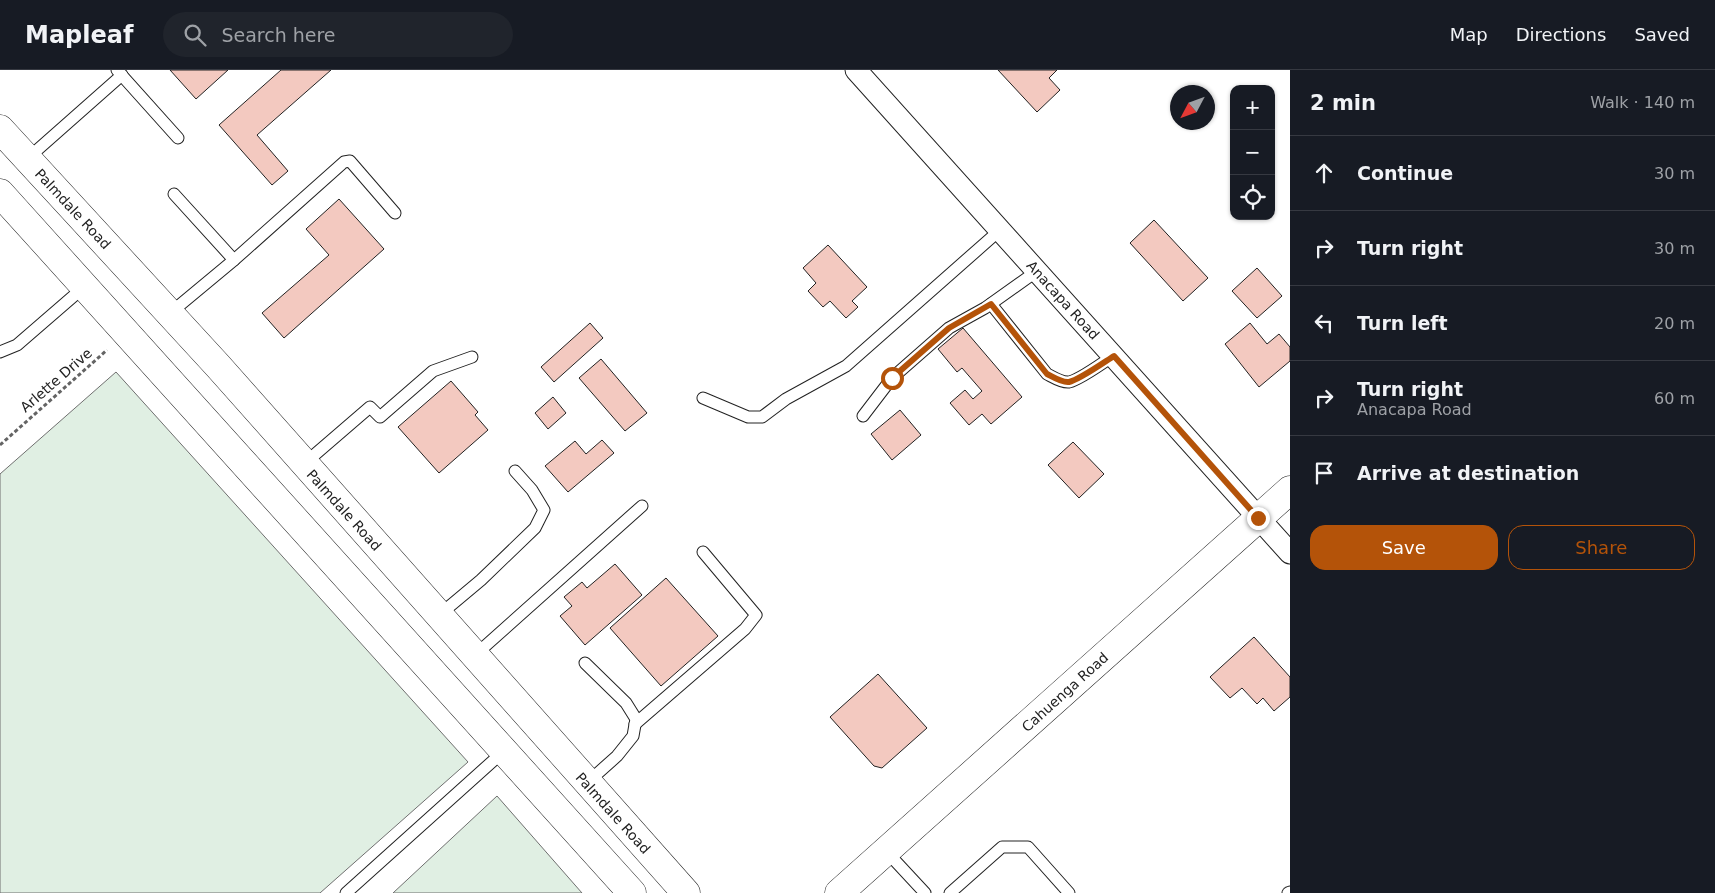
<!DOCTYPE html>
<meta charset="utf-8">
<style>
:root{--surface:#171b24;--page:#20242c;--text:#f1f3f6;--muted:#9ea1a6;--line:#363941;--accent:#b45309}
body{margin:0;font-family:"DejaVu Sans",sans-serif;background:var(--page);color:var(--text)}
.controls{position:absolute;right:15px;top:15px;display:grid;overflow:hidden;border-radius:10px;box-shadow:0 1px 4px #0004}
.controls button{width:45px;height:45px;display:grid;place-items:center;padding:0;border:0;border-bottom:1px solid var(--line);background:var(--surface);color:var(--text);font:25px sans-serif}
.compass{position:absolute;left:1170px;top:15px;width:45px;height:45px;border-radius:50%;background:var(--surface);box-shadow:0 1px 4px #0004;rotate:229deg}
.stop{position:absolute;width:15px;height:15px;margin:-11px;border:4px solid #b45309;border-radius:50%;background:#fff}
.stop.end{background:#b45309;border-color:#fff;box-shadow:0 1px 5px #0008}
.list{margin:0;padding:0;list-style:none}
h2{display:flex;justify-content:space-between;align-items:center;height:65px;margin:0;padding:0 20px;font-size:21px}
h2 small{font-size:16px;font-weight:400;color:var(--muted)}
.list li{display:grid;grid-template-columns:32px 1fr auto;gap:15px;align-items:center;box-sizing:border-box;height:75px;padding:0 20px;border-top:1px solid var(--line)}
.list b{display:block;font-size:19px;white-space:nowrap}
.list p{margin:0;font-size:16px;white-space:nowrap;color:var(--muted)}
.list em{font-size:16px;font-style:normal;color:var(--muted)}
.actions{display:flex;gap:10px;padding:15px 20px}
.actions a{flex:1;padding:11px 0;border:1px solid var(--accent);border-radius:15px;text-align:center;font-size:18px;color:var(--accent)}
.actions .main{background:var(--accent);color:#fff}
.icon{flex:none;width:28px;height:28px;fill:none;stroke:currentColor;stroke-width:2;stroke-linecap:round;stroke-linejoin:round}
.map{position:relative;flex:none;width:1290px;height:823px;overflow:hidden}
header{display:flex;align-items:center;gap:30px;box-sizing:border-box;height:70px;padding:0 25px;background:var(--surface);border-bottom:1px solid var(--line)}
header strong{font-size:24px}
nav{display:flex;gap:28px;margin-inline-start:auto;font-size:18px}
.search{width:350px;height:45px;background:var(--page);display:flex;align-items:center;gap:12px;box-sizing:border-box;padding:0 18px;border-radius:28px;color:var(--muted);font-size:19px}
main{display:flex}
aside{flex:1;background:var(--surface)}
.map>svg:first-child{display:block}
.green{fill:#e0efe3;stroke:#6f6f6f}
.building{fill:#f3c9c0;stroke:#222}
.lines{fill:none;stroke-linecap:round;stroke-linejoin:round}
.service-casing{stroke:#222;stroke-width:13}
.minor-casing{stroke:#222;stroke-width:23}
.tertiary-casing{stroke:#222;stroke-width:29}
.trunk-casing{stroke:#222;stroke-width:29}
.path{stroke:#646464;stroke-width:3;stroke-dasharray:4 2.5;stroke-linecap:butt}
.service{stroke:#fff;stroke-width:11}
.minor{stroke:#fff;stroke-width:21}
.tertiary{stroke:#fff;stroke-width:28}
.trunk{stroke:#fff;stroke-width:28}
.route{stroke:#b45309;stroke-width:6}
.labels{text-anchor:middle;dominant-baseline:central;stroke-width:4;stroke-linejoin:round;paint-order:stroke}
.street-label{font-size:14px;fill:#222;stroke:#fff}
</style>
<header>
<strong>Mapleaf</strong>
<div class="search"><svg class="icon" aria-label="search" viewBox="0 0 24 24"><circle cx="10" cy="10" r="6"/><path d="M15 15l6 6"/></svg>Search here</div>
<nav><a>Map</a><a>Directions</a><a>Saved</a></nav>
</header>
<main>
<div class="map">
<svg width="1290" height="823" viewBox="0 0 1290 823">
<rect width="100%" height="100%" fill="#fff"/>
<!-- green -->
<g class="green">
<polygon points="116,302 468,692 320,823 0,823 0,404"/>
<polygon points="497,726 582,823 393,823"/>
</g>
<!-- building -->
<g class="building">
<polygon points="170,0 228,0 196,29"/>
<polygon points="281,0 331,0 257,65 288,101 272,115 219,55"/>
<polygon points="998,0 1057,0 1049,8 1060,20 1037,42"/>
<polygon points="339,129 384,179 284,268 262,243 329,185 306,159"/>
<polygon points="1154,150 1208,208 1183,231 1130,173"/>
<polygon points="828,175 867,217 852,231 858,237 846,248 830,231 823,237 808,221 816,213 803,198"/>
<polygon points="1257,198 1282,226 1257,248 1232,221"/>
<polygon points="590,253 603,268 554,312 541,297"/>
<polygon points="1250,253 1267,274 1279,264 1290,277 1290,291 1259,317 1225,274"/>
<polygon points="963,258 1022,327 991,354 982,344 969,355 950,333 965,320 973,329 982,321 962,298 957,302 938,279"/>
<polygon points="601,289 647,343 625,361 579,308"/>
<polygon points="451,311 478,342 475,345 488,360 439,403 398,357"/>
<polygon points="553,327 566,343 548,359 535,343"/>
<polygon points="900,340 921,365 892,390 871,364"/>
<polygon points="602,370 614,383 568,422 545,396 575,371 586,384"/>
<polygon points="1073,372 1104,404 1079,428 1048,395"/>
<polygon points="615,494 642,525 585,575 560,546 572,536 564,527 582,512 587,518"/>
<polygon points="666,508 718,566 661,616 610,558"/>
<polygon points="1254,567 1290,607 1290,627 1274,641 1263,628 1257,634 1242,618 1230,628 1210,607"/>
<polygon points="878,604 927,658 882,698 874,696 830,647"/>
</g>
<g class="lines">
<!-- service casing -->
<g class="service-casing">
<g id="service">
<polyline points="117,0 178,68"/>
<polyline points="27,89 122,5"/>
<polyline points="174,124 234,190"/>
<path d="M991 234 1047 304C1053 307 1062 313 1069 312 1079 310 1103 293 1113 286"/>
<polyline points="169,244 234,190 344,92 350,91 395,143"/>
<polyline points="0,282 17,275 84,217"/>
<polyline points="703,328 748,347 762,347 786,329 846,296 1000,160"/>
<polyline points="863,346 892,308 949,258 985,238 1037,201"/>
<polyline points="305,393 370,337 380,347 433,301 472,287"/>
<polyline points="438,546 481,510 535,458 544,440 532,420 515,401"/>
<polyline points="474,586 642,436"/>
<polyline points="585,593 626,633 636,649 633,666 617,686 588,712"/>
<polyline points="635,654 745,559 756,545 703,482"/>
<polyline points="886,781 925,823"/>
<polyline points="346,823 504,681"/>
<polyline points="950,823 1002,777 1028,777 1069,823"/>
<polyline points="1288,823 1290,822"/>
</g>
</g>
<!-- minor casing -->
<g class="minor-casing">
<polyline id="minor" points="856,0 1290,483"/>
</g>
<!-- tertiary casing -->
<g class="tertiary-casing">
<polyline id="tertiary" points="839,823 1290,420"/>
</g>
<!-- trunk casing -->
<g class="trunk-casing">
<g id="trunk">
<polyline points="0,59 218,296 686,823"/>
<polyline points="0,123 632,823"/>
</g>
</g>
<!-- path -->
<polyline class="path" points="0,375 107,280"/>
<!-- service -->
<use href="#service" class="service"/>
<!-- minor -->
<use href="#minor" class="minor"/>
<!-- tertiary -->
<use href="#tertiary" class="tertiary"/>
<!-- trunk -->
<use href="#trunk" class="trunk"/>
</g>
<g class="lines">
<!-- route -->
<path class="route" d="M892 308 949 258 991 234 1047 304C1053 307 1062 313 1069 312 1079 310 1103 293 1114 286L1258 448"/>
</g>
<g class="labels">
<!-- street labels -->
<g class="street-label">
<text transform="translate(73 139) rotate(47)">Palmdale Road</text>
<text transform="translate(1063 230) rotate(48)">Anacapa Road</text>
<text transform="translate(56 310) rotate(-41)">Arlette Drive</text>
<text transform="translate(344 440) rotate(48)">Palmdale Road</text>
<text transform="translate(1065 622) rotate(-42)">Cahuenga Road</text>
<text transform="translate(613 743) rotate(48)">Palmdale Road</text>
</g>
</g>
</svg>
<div class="controls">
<button>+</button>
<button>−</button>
<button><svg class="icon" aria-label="locate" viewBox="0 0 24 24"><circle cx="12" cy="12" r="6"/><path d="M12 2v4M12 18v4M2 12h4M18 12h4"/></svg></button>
</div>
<svg class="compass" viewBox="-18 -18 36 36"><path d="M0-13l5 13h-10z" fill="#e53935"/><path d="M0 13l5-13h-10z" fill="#9ea1a6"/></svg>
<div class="stop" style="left:892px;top:308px"></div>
<div class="stop end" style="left:1258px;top:448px"></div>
</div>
<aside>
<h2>2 min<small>Walk · 140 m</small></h2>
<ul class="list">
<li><svg class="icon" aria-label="ahead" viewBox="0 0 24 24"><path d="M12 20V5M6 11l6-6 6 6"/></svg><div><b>Continue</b></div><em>30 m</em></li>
<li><svg class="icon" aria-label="right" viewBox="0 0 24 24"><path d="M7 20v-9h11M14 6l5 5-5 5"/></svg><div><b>Turn right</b></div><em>30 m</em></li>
<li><svg class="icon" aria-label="left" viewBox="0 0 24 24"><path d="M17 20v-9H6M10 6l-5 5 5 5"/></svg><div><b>Turn left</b></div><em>20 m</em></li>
<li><svg class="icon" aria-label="right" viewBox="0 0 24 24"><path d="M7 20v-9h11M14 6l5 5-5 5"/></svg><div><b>Turn right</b><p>Anacapa Road</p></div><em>60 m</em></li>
<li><svg class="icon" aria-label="arrive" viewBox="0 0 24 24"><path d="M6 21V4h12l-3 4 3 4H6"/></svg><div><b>Arrive at destination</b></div></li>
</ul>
<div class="actions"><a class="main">Save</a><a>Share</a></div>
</aside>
</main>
